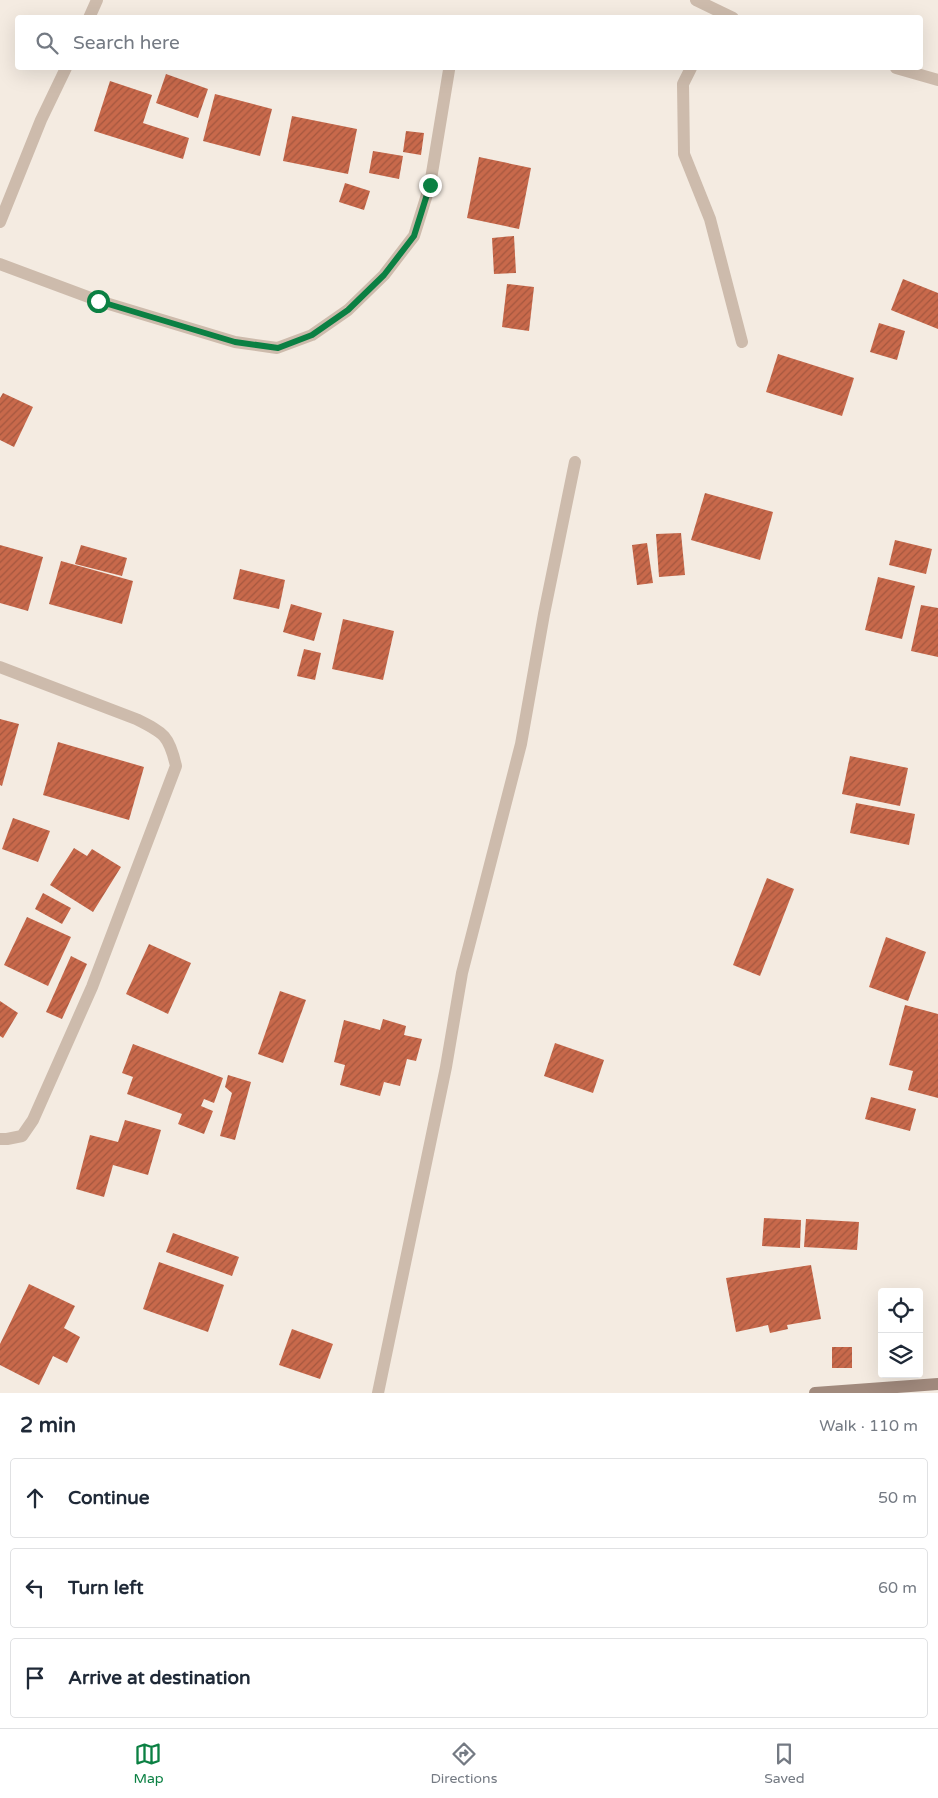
<!DOCTYPE html>
<meta charset="utf-8">
<style>
:root{--surface:#fff;--page:#f2f2f3;--text:#1f2937;--muted:#747a83;--line:#e0e1e3;--accent:#0b8043}
body{margin:0;font-family:"Varela Round",sans-serif;background:var(--page);color:var(--text)}
.controls{position:absolute;right:15px;bottom:15px;display:grid;overflow:hidden;border-radius:5px;box-shadow:0 5px 20px #0002}
.controls button{width:45px;height:45px;display:grid;place-items:center;padding:0;border:0;border-bottom:1px solid var(--line);background:var(--surface);color:var(--text);font:25px sans-serif}
.stop{position:absolute;width:15px;height:15px;margin:-11px;border:4px solid #0b8043;border-radius:50%;background:#fff}
.stop.end{background:#0b8043;border-color:#fff;box-shadow:0 1px 5px #0008}
.list{margin:0;padding:0;list-style:none}
h2{display:flex;justify-content:space-between;align-items:center;height:65px;margin:0;padding:0 20px;font-size:21px}
h2 small{font-size:16px;font-weight:400;color:var(--muted)}
.list li{display:grid;grid-template-columns:32px 1fr auto;gap:15px;align-items:center;box-sizing:border-box;height:80px;margin:0 10px 10px;padding:0 10px;border:1px solid var(--line);border-radius:5px}
.list b{display:block;font-size:19px;white-space:nowrap}
.list em{font-size:16px;font-style:normal;color:var(--muted)}
.icon{flex:none;width:28px;height:28px;fill:none;stroke:currentColor;stroke-width:2;stroke-linecap:round;stroke-linejoin:round}
.map{position:relative;flex:none;width:938px;height:1393px;overflow:hidden}
.search{position:absolute;background:var(--surface);box-shadow:0 5px 20px #0002;left:15px;right:15px;top:15px;height:55px;display:flex;align-items:center;gap:12px;box-sizing:border-box;padding:0 18px;border-radius:5px;color:var(--muted);font-size:19px}
.sheet{height:335px;background:var(--surface)}
nav{display:flex;justify-content:space-around;align-items:center;box-sizing:border-box;height:70px;border-top:1px solid var(--line);background:var(--surface);font-size:14px;color:var(--muted)}
nav a{display:grid;justify-items:center;gap:2px}
nav .on{color:var(--accent)}
.map>svg:first-child{display:block}
.building{fill:url(#building-hatch)}
.lines{fill:none;stroke-linecap:round;stroke-linejoin:round}
.minor{stroke:#cdbbac;stroke-width:12}
.secondary{stroke:#a18a7d;stroke-width:12}
.route{stroke:#0b8043;stroke-width:6}
</style>
<div class="map">
<svg width="938" height="1393" viewBox="0 0 938 1393">
<defs>
<pattern id="building-hatch" width="6" height="6" patternUnits="userSpaceOnUse" patternTransform="scale(1.25)"><rect width="6" height="6" fill="#c8694b"/><path d="M-1 1l2-2M0 6l6-6M5 7l2-2" fill="none" stroke="#a4573f"/></pattern>
</defs>
<rect width="100%" height="100%" fill="#f4ebe1"/>
<!-- building -->
<g class="building">
<polygon points="166,74 208,89 198,118 156,103"/>
<polygon points="110,81 152,95 143,123 189,138 183,159 94,131"/>
<polygon points="215,94 272,109 260,156 203,141"/>
<polygon points="292,116 357,129 348,174 283,161"/>
<polygon points="406,131 424,133 421,155 403,152"/>
<polygon points="373,151 403,156 399,179 369,173"/>
<polygon points="479,157 531,168 519,229 467,218"/>
<polygon points="345,183 370,191 364,210 339,202"/>
<polygon points="514,236 516,273 494,274 492,238"/>
<polygon points="903,279 938,293 938,329 891,310"/>
<polygon points="507,284 534,287 529,331 502,327"/>
<polygon points="879,323 905,331 897,360 870,352"/>
<polygon points="778,354 854,378 842,416 766,392"/>
<polygon points="3,393 33,407 14,447 0,440 0,398"/>
<polygon points="705,493 773,512 760,560 691,540"/>
<polygon points="681,533 685,575 659,577 656,534"/>
<polygon points="895,540 932,549 926,574 889,565"/>
<polygon points="647,543 653,583 637,585 632,545"/>
<polygon points="0,545 43,557 28,611 0,603"/>
<polygon points="81,545 127,558 122,576 75,564"/>
<polygon points="61,561 133,581 122,624 49,604"/>
<polygon points="240,569 285,580 279,609 233,599"/>
<polygon points="878,577 915,586 902,639 865,630"/>
<polygon points="291,604 322,613 314,641 283,632"/>
<polygon points="921,605 938,608 938,657 911,651"/>
<polygon points="343,619 394,631 383,680 332,669"/>
<polygon points="304,649 321,653 315,680 297,676"/>
<polygon points="0,719 19,724 2,786 0,785"/>
<polygon points="58,742 144,767 129,820 43,795"/>
<polygon points="850,756 908,768 900,806 842,794"/>
<polygon points="856,803 915,814 909,845 850,833"/>
<polygon points="13,818 50,831 38,862 2,849"/>
<polygon points="74,848 87,856 92,849 121,867 93,912 50,885"/>
<polygon points="767,878 794,889 760,976 733,965"/>
<polygon points="43,893 71,908 62,924 35,909"/>
<polygon points="27,917 71,937 48,986 4,965"/>
<polygon points="886,937 926,952 908,1001 869,987"/>
<polygon points="149,944 191,963 168,1014 126,994"/>
<polygon points="71,956 87,964 62,1019 46,1012"/>
<polygon points="280,991 306,1000 283,1063 258,1054"/>
<polygon points="0,1001 18,1013 3,1038 0,1036"/>
<polygon points="905,1005 938,1014 938,1098 908,1090 913,1071 889,1065"/>
<polygon points="383,1019 406,1026 404,1035 422,1039 416,1061 407,1059 400,1086 384,1082 380,1096 340,1085 345,1065 334,1062 344,1020 380,1030"/>
<polygon points="555,1043 604,1060 593,1093 544,1076"/>
<polygon points="133,1044 223,1078 214,1103 204,1099 201,1106 213,1111 204,1134 178,1124 182,1114 127,1094 133,1077 122,1073"/>
<polygon points="228,1075 251,1082 235,1140 220,1136 232,1093 225,1087"/>
<polygon points="871,1097 916,1109 910,1131 865,1119"/>
<polygon points="125,1120 161,1130 148,1175 113,1165 104,1197 76,1189 90,1135 118,1142"/>
<polygon points="764,1218 801,1220 800,1248 762,1246"/>
<polygon points="806,1219 859,1222 857,1250 804,1247"/>
<polygon points="173,1233 239,1257 232,1276 166,1252"/>
<polygon points="159,1262 224,1285 208,1332 143,1309"/>
<polygon points="811,1265 821,1319 787,1325 788,1329 770,1333 768,1325 736,1332 726,1278"/>
<polygon points="29,1284 75,1306 64,1328 80,1337 67,1363 53,1356 39,1385 0,1365 0,1344"/>
<polygon points="292,1329 333,1344 320,1379 279,1365"/>
<rect x="832" y="1347" width="20" height="21"/>
</g>
<g class="lines">
<!-- minor -->
<g class="minor">
<polyline points="696,0 733,18"/>
<polyline points="89,18 97,0"/>
<polyline points="691,68 683,84 684,154 710,219 742,342"/>
<polyline points="896,68 938,80"/>
<polyline points="0,222 41,120 66,68"/>
<polyline points="0,264 99,301 235,342 277,348 312,335 348,310 384,275 414,236 430,185 449,70"/>
<path d="M0 667 136 719C164 733 169 735 176 766L92 987 33 1120 22 1136 7 1139H0"/>
<polyline points="378,1393 446,1067 462,973 521,744 544,614 575,462"/>
</g>
<!-- secondary -->
<polyline class="secondary" points="815,1393 938,1384"/>
</g>
<g class="lines">
<!-- route -->
<polyline class="route" points="98,301 235,342 278,348 312,335 348,310 384,275 414,236 430,185"/>
</g>
</svg>
<div class="controls">
<button><svg class="icon" aria-label="locate" viewBox="0 0 24 24"><circle cx="12" cy="12" r="6"/><path d="M12 2v4M12 18v4M2 12h4M18 12h4"/></svg></button>
<button><svg class="icon" aria-label="layers" viewBox="0 0 24 24"><path d="M12 4l9 5-9 5-9-5zM3 14l9 5 9-5"/></svg></button>
</div>
<div class="stop" style="left:98px;top:301px"></div>
<div class="stop end" style="left:430px;top:185px"></div>
<div class="search"><svg class="icon" aria-label="search" viewBox="0 0 24 24"><circle cx="10" cy="10" r="6"/><path d="M15 15l6 6"/></svg>Search here</div>
</div>
<section class="sheet">
<h2>2 min<small>Walk · 110 m</small></h2>
<ul class="list">
<li><svg class="icon" aria-label="ahead" viewBox="0 0 24 24"><path d="M12 20V5M6 11l6-6 6 6"/></svg><div><b>Continue</b></div><em>50 m</em></li>
<li><svg class="icon" aria-label="left" viewBox="0 0 24 24"><path d="M17 20v-9H6M10 6l-5 5 5 5"/></svg><div><b>Turn left</b></div><em>60 m</em></li>
<li><svg class="icon" aria-label="arrive" viewBox="0 0 24 24"><path d="M6 21V4h12l-3 4 3 4H6"/></svg><div><b>Arrive at destination</b></div></li>
</ul>
</section>
<nav>
<a class="on"><svg class="icon" aria-label="map" viewBox="0 0 24 24"><path d="M3 6l6-2 6 2 6-2v14l-6 2-6-2-6 2zM9 4v14M15 6v14"/></svg>Map</a>
<a><svg class="icon" aria-label="directions" viewBox="0 0 24 24"><path d="M12 3l9 9-9 9-9-9zM9 14v-3h6M13 9l2 2-2 2"/></svg>Directions</a>
<a><svg class="icon" aria-label="saved" viewBox="0 0 24 24"><path d="M7 4h10v16l-5-4-5 4z"/></svg>Saved</a>
</nav>
